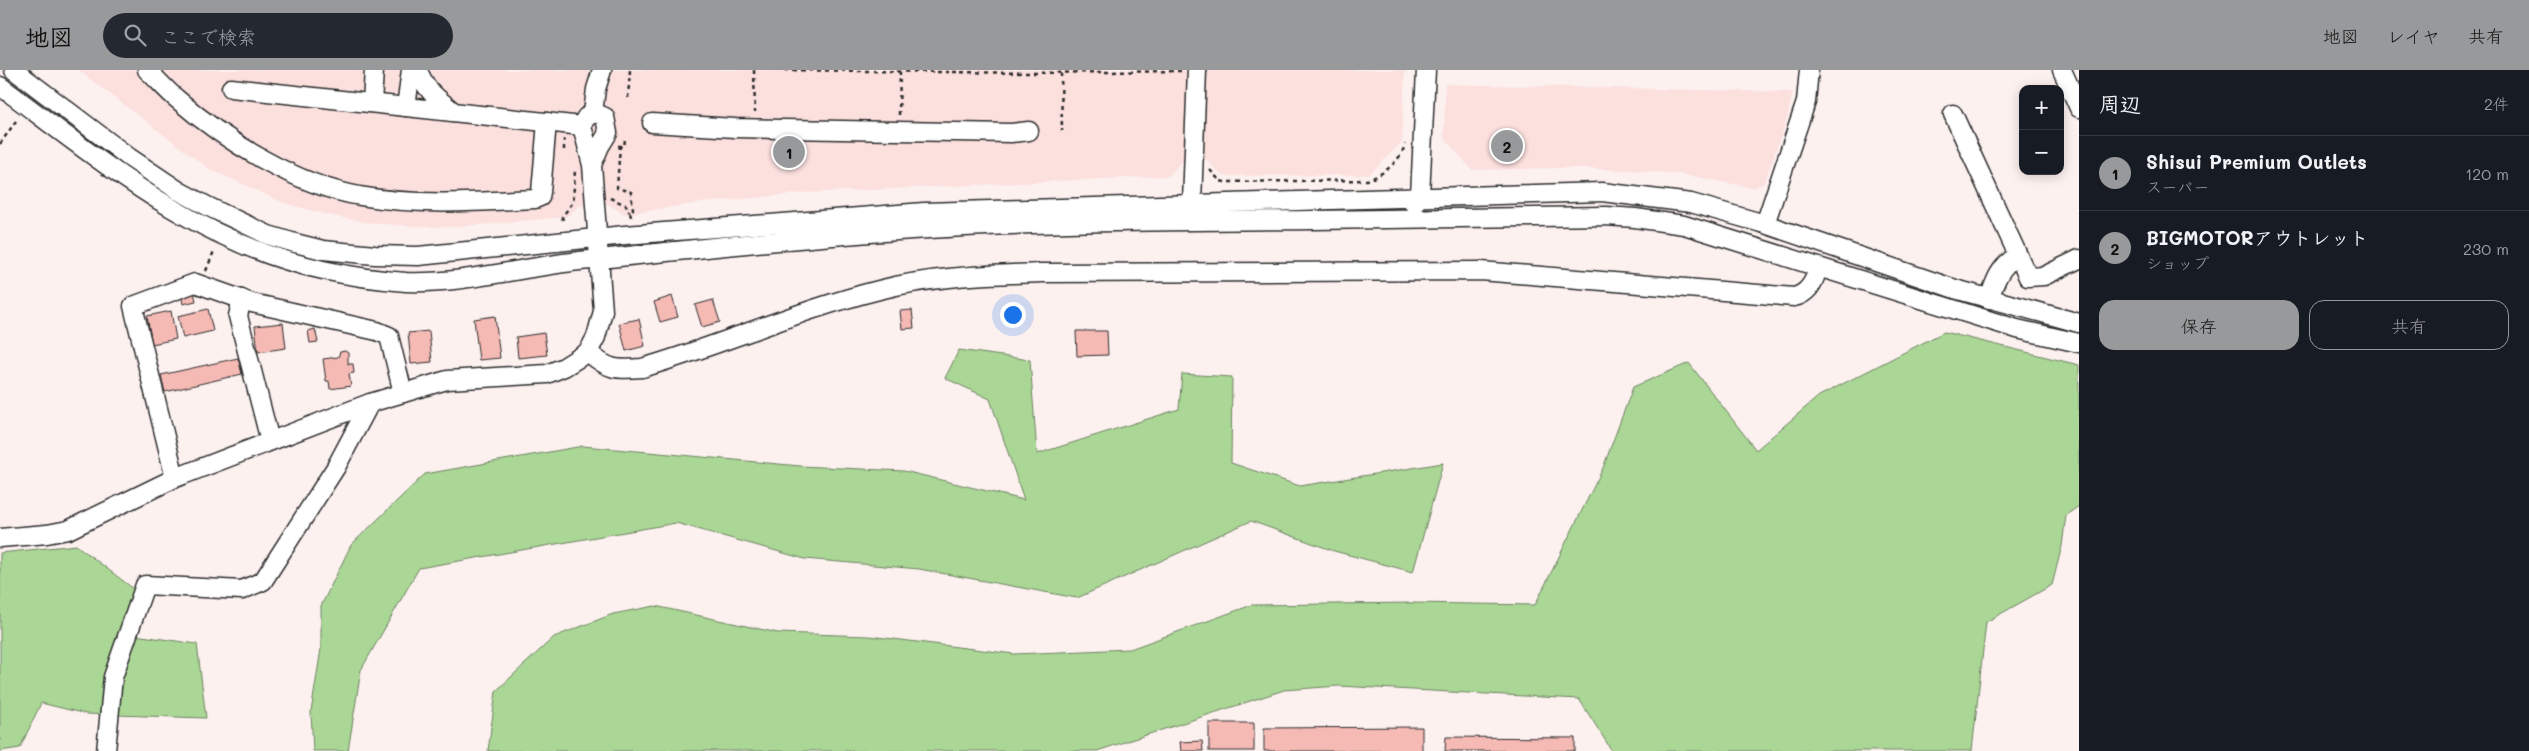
<!DOCTYPE html>
<html lang="ja">
<meta charset="utf-8">
<style>
:root{--surface:#171b24;--page:#242831;--text:#f1f3f6;--muted:#9ea1a6;--line:#363941;--accent:#98999b}
body{margin:0;font-family:Mali,"Klee One",sans-serif;background:var(--page);color:var(--text)}
.controls{position:absolute;right:15px;top:15px;display:grid;overflow:hidden;border-radius:10px;box-shadow:0 2px 12px #0003}
.controls button{width:45px;height:45px;display:grid;place-items:center;padding:0;border:0;border-bottom:1px solid var(--line);background:var(--surface);color:var(--text);font:25px sans-serif}
.you{position:absolute;left:1012px;top:244px;width:18px;height:18px;margin:-12px;border:4px solid #fff;border-radius:50%;background:#1a73e8;box-shadow:0 0 0 8px #1a73e833}
.badge{display:grid;place-items:center;width:32px;height:32px;border-radius:50%;background:var(--accent);color:#111;font-size:16px;font-weight:700}
.pin{position:absolute;translate:-50% -50%;border:2px solid #fff;box-shadow:0 1px 5px #0006}
.list{margin:0;padding:0;list-style:none}
h2{display:flex;justify-content:space-between;align-items:center;height:65px;margin:0;padding:0 20px;font-size:21px}
h2 small{font-size:16px;font-weight:400;color:var(--muted)}
.list li{display:grid;grid-template-columns:32px 1fr auto;gap:15px;align-items:center;box-sizing:border-box;height:75px;padding:0 20px;border-top:1px solid var(--line)}
.list b{display:block;font-size:19px;white-space:nowrap}
.list p{margin:0;font-size:16px;white-space:nowrap;color:var(--muted)}
.list em{font-size:16px;font-style:normal;color:var(--muted)}
.actions{display:flex;gap:10px;padding:15px 20px}
.actions a{flex:1;padding:11px 0;border:1px solid var(--accent);border-radius:15px;text-align:center;font-size:18px;color:var(--accent)}
.actions .main{background:var(--accent);color:#111}
.icon{flex:none;width:28px;height:28px;fill:none;stroke:currentColor;stroke-width:2;stroke-linecap:round;stroke-linejoin:round}
.map{position:relative;flex:none;width:2079px;height:681px;overflow:hidden}
header{display:flex;align-items:center;gap:30px;box-sizing:border-box;height:70px;padding:0 25px;background:var(--accent);color:#111}
header strong{font-size:24px}
nav{display:flex;gap:28px;margin-inline-start:auto;font-size:18px}
.search{width:350px;height:45px;background:var(--page);display:flex;align-items:center;gap:12px;box-sizing:border-box;padding:0 18px;border-radius:28px;color:var(--muted);font-size:19px}
main{display:flex}
aside{flex:1;background:var(--surface)}
.map>svg:first-child{display:block}
.built{fill:#fbe0de}
.green{fill:#abd796;stroke:#6b8160}
.building{fill:#f6bab5;stroke:#2b2b2b}
.lines{fill:none;stroke-linecap:round;stroke-linejoin:round}
.minor-casing{stroke:#2b2b2b;stroke-width:21}
.path{stroke:#2b2b2b;stroke-width:2.5;stroke-dasharray:4 4;stroke-linecap:butt}
.minor{stroke:#fff;stroke-width:18}
</style>
<header>
<strong>地図</strong>
<div class="search"><svg class="icon" aria-label="search" viewBox="0 0 24 24"><circle cx="10" cy="10" r="6"/><path d="M15 15l6 6"/></svg>ここで検索</div>
<nav><a>地図</a><a>レイヤ</a><a>共有</a></nav>
</header>
<main>
<div class="map">
<svg width="2079" height="681" viewBox="0 0 2079 681">
<rect width="100%" height="100%" fill="#fdf1f0"/>
<filter id="ink" filterUnits="userSpaceOnUse"><feTurbulence type="fractalNoise" baseFrequency=".02" numOctaves="2"/><feDisplacementMap in="SourceGraphic" scale="10" xChannelSelector="R" yChannelSelector="G"/><feConvolveMatrix kernelMatrix="1 2 1 2 8 2 1 2 1" color-interpolation-filters="sRGB"/></filter>
<g filter="url(#ink)">
<!-- built -->
<g class="built">
<polygon points="78,0 1405,0 1402,72 1369,105 1222,106 1207,90 1180,93 1169,106 806,123 700,133 625,144 607,134 594,135 579,136 566,147 454,157 407,156 364,152 324,144 284,133 209,99"/>
<polygon points="1445,14 1615,18 1793,22 1787,49 1764,113 1754,118 1680,104 1628,100 1563,98 1472,100 1444,68"/>
</g>
<!-- green -->
<g class="green">
<polygon points="1944,262 2079,295 2079,436 2066,445 2062,476 2052,515 1986,552 1972,681 1612,681 1579,629 1339,616 1284,620 1097,681 488,681 496,621 554,567 613,544 655,536 778,563 869,566 1014,584 1130,579 1252,535 1412,533 1535,535 1603,398 1633,317 1689,293 1756,380 1819,326"/>
<polygon points="959,280 1030,290 1037,384 1179,339 1182,304 1232,307 1231,393 1300,416 1443,393 1413,502 1334,481 1251,451 1077,528 919,499 805,489 676,453 419,498 361,600 348,681 313,681 311,642 321,579 321,536 351,475 425,404 583,376 800,396 904,401 1024,430 990,329 945,308"/>
<polygon points="76,475 139,523 128,564 197,574 206,648 86,644 41,633 20,678 0,681 0,483"/>
</g>
<!-- building -->
<g class="building">
<polygon points="194,222 196,231 183,234 181,225"/>
<polygon points="672,226 678,247 660,252 654,232"/>
<polygon points="713,230 720,252 702,257 695,235"/>
<polygon points="208,239 213,261 183,268 178,246"/>
<polygon points="912,240 914,258 902,259 900,241"/>
<polygon points="171,241 176,269 152,274 147,246"/>
<polygon points="495,246 500,288 479,290 474,249"/>
<polygon points="639,249 645,276 626,281 619,253"/>
<polygon points="283,253 286,278 258,282 255,256"/>
<polygon points="315,259 318,272 310,273 308,261"/>
<polygon points="429,261 432,292 411,294 408,263"/>
<polygon points="1076,261 1107,261 1108,285 1077,286"/>
<polygon points="544,263 547,285 518,288 516,267"/>
<polygon points="345,281 348,283 348,294 353,294 354,303 349,304 351,316 330,319 329,311 326,311 323,289 338,287 340,282"/>
<polygon points="238,288 242,304 165,322 161,305"/>
<rect x="1209" y="653" width="45" height="28"/>
<polygon points="1422,657 1422,681 1264,681 1264,658"/>
<polygon points="1446,667 1575,668 1575,681 1445,681"/>
<polygon points="1202,671 1203,681 1181,681 1180,672"/>
</g>
<g class="lines">
<!-- minor casing -->
<g class="minor-casing">
<g id="minor">
<polyline points="14,0 130,88 179,121 209,137 268,165 295,173 323,180 375,185 418,186 625,165 924,142 1602,122 1691,133 1765,154 1955,219 2079,253"/>
<path d="M147 0C157 9 166 20 177 29 225 71 296 115 360 126 417 136 477 132 535 129L540 127 541 122 547 52"/>
<path d="M418 0C425 20 438 29 454 42"/>
<polyline points="2062,0 2079,38"/>
<path d="M0 16C100 90 198 174 323 200 350 206 379 210 406 212 464 214 523 197 580 191 696 179 813 166 929 159 1057 151 1186 151 1313 150 1411 149 1508 147 1606 146L1635 148 1684 155 2017 259 2079 273"/>
<polyline points="231,18 582,56"/>
<polyline points="372,33 374,0"/>
<polyline points="406,37 411,0"/>
<polyline points="593,43 596,19 602,0"/>
<polyline points="1953,44 2028,207 2044,206 2079,189"/>
<polyline points="652,53 735,58 1011,63 1029,61"/>
<polyline points="1192,132 1197,0"/>
<polyline points="1414,134 1420,126 1426,0"/>
<polyline points="1765,154 1806,32 1809,0"/>
<polyline points="242,229 238,246 270,371"/>
<path d="M1989 229C1995 211 2000 196 2017 186"/>
<path d="M588 282C608 300 616 300 642 298 722 275 798 240 879 220 932 206 987 205 1041 203L1481 201 1794 227C1808 224 1815 211 1818 197"/>
<polyline points="175,408 133,236 195,213 252,233 377,261 389,266 403,323"/>
<polyline points="0,468 47,464 68,460 175,408 370,333 447,310 547,304 564,297 588,282 596,267 603,241 592,95 582,56 586,47 596,43 605,47 608,63 600,76 592,95"/>
<polyline points="106,681 113,607 145,515 242,520 263,511 336,397 370,333"/>
</g>
</g>
<!-- path -->
<g class="path">
<polyline points="754,0 755,42"/>
<polyline points="785,0 1028,3 1181,1"/>
<polyline points="1061,3 1062,61"/>
<polyline points="628,28 630,0"/>
<polyline points="899,45 900,1"/>
<polyline points="0,74 18,48"/>
<polyline points="620,75 617,118 631,122 633,139 630,142 631,147"/>
<polyline points="618,76 624,76 625,70"/>
<polyline points="564,80 564,69"/>
<path d="M1210 100 1220 111 1225 112 1367 110C1382 106 1402 90 1405 74"/>
<polyline points="610,128 626,135 627,140 630,142"/>
<polyline points="563,150 562,147 573,132 575,100"/>
<polyline points="206,201 214,181"/>
</g>
<!-- minor -->
<use href="#minor" class="minor"/>
</g>
</g>
</svg>
<div class="controls">
<button>+</button>
<button>−</button>
</div>
<div class="you"></div>
<div class="pin badge" style="left:789px;top:82px">1</div>
<div class="pin badge" style="left:1507px;top:76px">2</div>
</div>
<aside>
<h2>周辺<small>2件</small></h2>
<ul class="list">
<li><span class="badge">1</span><div><b>Shisui Premium Outlets</b><p>スーパー</p></div><em>120 m</em></li>
<li><span class="badge">2</span><div><b>BIGMOTORアウトレット</b><p>ショップ</p></div><em>230 m</em></li>
</ul>
<div class="actions"><a class="main">保存</a><a>共有</a></div>
</aside>
</main>
